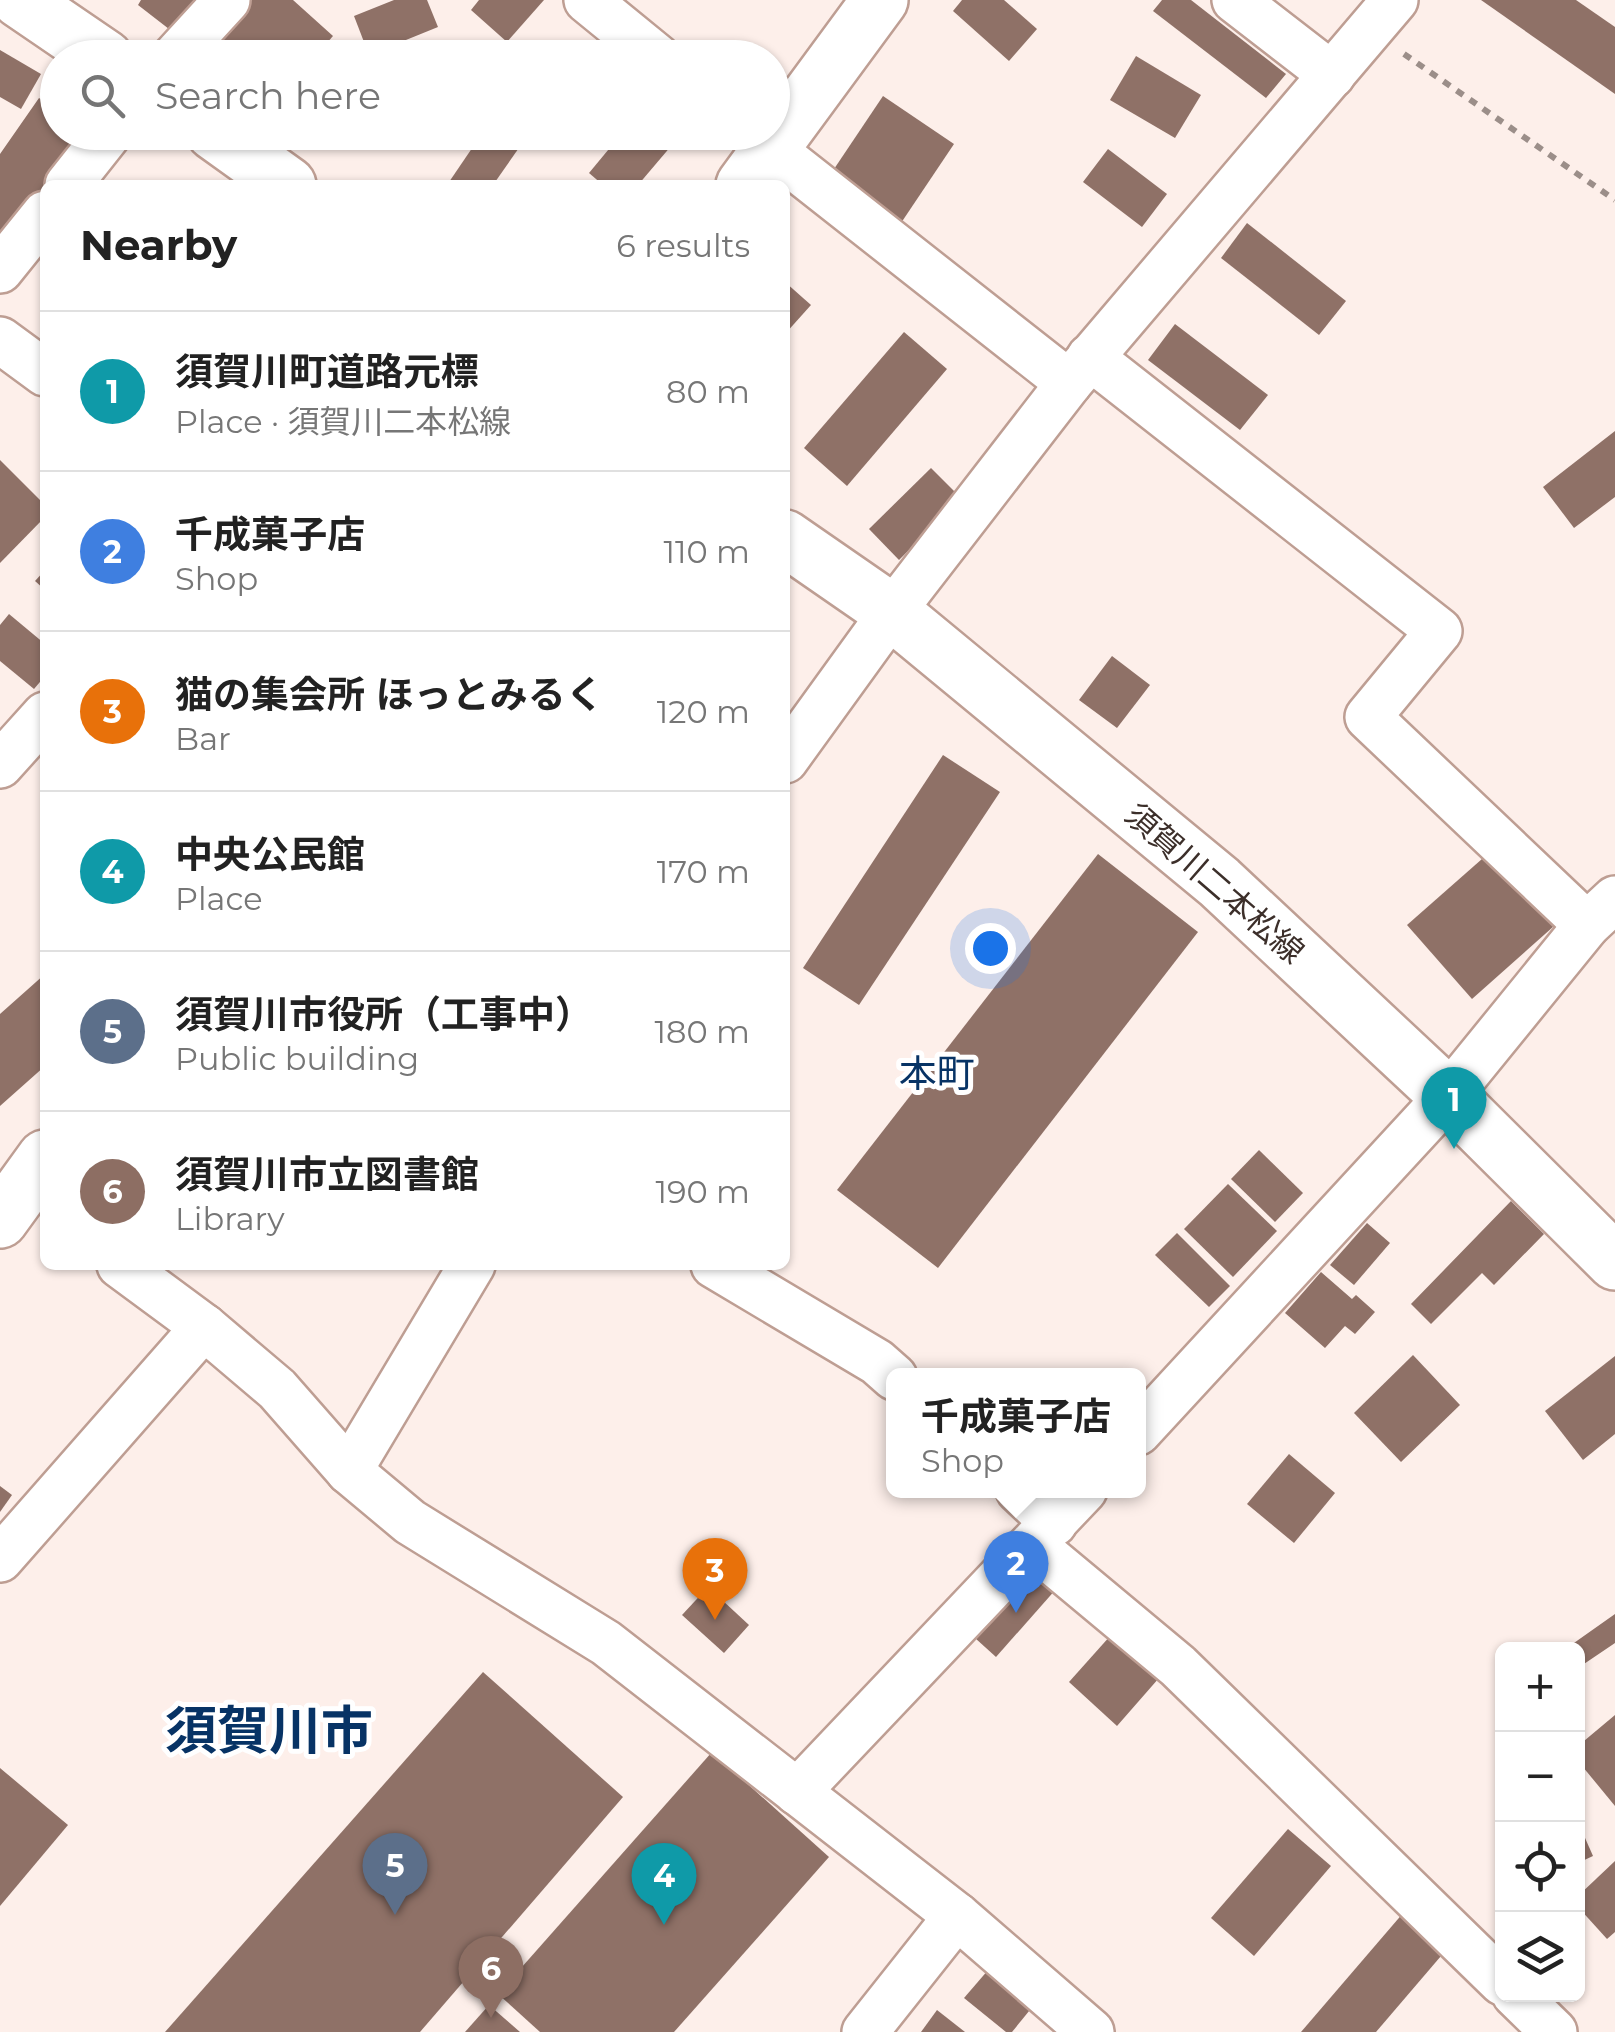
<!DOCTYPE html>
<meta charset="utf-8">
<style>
:root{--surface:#fff;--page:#f6f6f6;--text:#222;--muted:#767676;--line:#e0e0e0;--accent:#0f55a5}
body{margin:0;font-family:Montserrat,"Noto Sans JP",sans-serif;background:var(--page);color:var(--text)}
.controls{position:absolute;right:30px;bottom:30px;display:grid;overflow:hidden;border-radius:15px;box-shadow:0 2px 8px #0004}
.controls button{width:90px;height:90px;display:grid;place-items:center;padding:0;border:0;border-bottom:2px solid var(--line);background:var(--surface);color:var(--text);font:50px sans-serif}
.you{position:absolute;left:990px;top:948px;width:35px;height:35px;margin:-25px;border:8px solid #fff;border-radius:50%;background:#1a73e8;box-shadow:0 0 0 15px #1a73e833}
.badge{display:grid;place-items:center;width:65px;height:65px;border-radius:50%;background:var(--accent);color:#fff;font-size:32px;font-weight:700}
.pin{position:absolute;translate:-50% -82px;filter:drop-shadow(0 2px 5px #0008)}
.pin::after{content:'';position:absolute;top:52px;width:35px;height:30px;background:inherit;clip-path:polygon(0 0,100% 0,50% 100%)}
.popup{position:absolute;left:886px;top:1368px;width:260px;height:130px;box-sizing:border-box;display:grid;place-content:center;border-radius:15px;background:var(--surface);filter:drop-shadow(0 2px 8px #0005);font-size:32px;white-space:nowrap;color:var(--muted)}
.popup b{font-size:38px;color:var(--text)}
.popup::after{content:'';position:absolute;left:50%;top:100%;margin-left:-20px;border:20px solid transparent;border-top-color:var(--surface)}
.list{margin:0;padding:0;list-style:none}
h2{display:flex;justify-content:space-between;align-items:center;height:130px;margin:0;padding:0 40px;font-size:42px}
h2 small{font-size:32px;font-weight:400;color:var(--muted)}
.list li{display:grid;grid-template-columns:65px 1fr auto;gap:30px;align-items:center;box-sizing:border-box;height:160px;padding:0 40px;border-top:2px solid var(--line)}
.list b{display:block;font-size:38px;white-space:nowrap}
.list p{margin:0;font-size:32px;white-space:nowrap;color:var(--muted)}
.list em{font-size:32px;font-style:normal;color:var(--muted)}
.icon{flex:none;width:55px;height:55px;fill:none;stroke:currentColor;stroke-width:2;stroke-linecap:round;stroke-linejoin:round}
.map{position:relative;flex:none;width:1615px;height:2032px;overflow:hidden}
.search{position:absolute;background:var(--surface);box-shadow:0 2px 8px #0004;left:40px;top:40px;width:750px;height:110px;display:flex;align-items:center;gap:25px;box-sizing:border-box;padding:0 35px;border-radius:55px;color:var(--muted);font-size:38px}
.panel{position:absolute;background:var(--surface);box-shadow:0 2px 8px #0004;left:40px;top:180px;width:750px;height:1090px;border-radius:15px}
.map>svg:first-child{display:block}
.building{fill:#8f7167}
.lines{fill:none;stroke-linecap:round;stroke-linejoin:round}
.minor-casing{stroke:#be9e93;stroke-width:50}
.major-casing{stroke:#be9e93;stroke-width:60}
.path{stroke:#9b8e89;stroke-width:6;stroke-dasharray:8 8;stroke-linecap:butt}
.minor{stroke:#fff;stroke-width:45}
.major{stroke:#fff;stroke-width:55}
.labels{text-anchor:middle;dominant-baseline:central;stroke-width:10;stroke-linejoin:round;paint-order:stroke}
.street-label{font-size:32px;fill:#3c2f2a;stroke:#fff}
.quarter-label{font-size:38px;fill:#073365;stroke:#fff}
.town-label{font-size:52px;font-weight:bold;fill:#073365;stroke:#fff}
</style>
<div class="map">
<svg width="1615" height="2032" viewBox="0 0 1615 2032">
<rect width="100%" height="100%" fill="#fdefea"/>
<!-- building -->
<g class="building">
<polygon points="141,0 206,0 178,36 138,5"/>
<polygon points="252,0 293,0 333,36 314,58 206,58 203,55"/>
<polygon points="394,0 427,0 438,27 369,55 354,16"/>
<polygon points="479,0 544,0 507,42 471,10"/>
<polygon points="962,0 1004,0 1037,29 1009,61 953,11"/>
<polygon points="1162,0 1191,0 1286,74 1266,98 1153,11"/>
<polygon points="1481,0 1576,0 1615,27 1615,94"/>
<polygon points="0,50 41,74 21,109 0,97"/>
<polygon points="1136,56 1201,95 1175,138 1110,100"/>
<polygon points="883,96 954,144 901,223 830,175"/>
<polygon points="39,98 58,110 58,132 90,132 56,185 45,185 45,201 15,244 0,233 0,154"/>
<polygon points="312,132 347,132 328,150"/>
<polygon points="483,132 530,132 493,185 447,185"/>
<polygon points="623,132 683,132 638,185 603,185 589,173"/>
<polygon points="1108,149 1167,194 1142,227 1083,182"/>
<polygon points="1247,223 1346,301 1319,335 1221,258"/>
<polygon points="785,282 811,305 785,334"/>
<polygon points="1175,324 1268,395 1240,430 1148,360"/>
<polygon points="904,332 947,369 847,486 804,448"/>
<polygon points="1615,431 1615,497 1574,528 1543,487"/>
<polygon points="0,460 45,505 45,517 0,563"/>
<polygon points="931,468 961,498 899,560 869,529"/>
<polygon points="45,570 45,590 35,581"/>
<polygon points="9,614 45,644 45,676 34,689 0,661 0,625"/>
<polygon points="1112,656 1150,685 1117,728 1079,700"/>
<polygon points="943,755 1000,792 859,1005 803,968"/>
<polygon points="1499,844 1563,918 1472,999 1407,925"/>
<polygon points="1098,854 1198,932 938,1268 837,1190"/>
<polygon points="45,974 45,1066 0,1106 0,1014"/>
<polygon points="1259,1150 1303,1193 1275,1222 1231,1179"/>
<polygon points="1228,1184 1277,1231 1233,1277 1184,1229"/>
<polygon points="1511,1201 1544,1234 1494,1285 1482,1273 1431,1324 1411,1304"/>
<polygon points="1367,1223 1390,1243 1354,1285 1330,1265"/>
<polygon points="1177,1233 1230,1286 1209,1307 1155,1255"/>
<polygon points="1321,1272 1352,1299 1356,1295 1375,1312 1355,1334 1345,1326 1325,1348 1285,1313"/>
<polygon points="1413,1355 1460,1405 1401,1462 1354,1413"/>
<polygon points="1615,1356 1615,1434 1583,1460 1545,1411"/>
<polygon points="1289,1454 1335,1493 1294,1543 1247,1504"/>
<polygon points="0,1486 12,1495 0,1512"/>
<polygon points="1036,1570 1057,1588 996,1657 975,1638"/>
<polygon points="708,1587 749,1625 724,1653 682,1615"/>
<polygon points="1615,1614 1615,1643 1578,1668 1578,1650 1564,1650"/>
<polygon points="1111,1635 1159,1678 1117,1726 1069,1682"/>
<polygon points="483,1672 623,1797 420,2032 165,2032"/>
<polygon points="1615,1715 1615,1806 1578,1761 1578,1746"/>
<polygon points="712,1752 829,1857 674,2032 540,2032 498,1994"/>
<polygon points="0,1768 68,1825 0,1906"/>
<polygon points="1578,1822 1593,1856 1578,1863"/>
<polygon points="1288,1829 1331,1866 1254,1956 1211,1918"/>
<polygon points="1615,1861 1615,1932 1607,1939 1578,1907 1578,1896"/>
<polygon points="1404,1912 1447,1949 1376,2032 1301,2032"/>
<polygon points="989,1969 1034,2005 1012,2032 1006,2032 964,1998"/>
<polygon points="489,2005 520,2032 465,2032"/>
<polygon points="937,2010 965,2032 921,2032"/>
</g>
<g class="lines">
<!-- minor casing -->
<g class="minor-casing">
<g id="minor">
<polyline points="587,0 658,58"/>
<polyline points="1235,0 1332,75"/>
<polyline points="174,58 227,0"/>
<polyline points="750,132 1069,383"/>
<polyline points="68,185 110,132"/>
<polyline points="0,270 45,214"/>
<polyline points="0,340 45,373"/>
<polyline points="1090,357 1439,631 1368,717 1587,925"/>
<polyline points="785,760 892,612 1069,383 1395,0"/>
<polyline points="0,765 45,715"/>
<polyline points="120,1265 204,1327 277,1389 349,1471 410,1522 606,1643 957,1916 1091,2032"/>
<polyline points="714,1265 877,1362 894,1377"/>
<polyline points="1138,1432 1448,1096 1587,925 1615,899"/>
<polyline points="349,1471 472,1265"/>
<polyline points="1019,1490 1054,1523"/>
<polyline points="1034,1546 1178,1666 1502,1982"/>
<polyline points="0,1559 204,1327"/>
<polyline points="797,1792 1084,1490"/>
<polyline points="1515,1994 1554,2032"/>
<polyline points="865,2032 957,1916"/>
</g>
</g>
<!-- major casing -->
<g class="major-casing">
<g id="major">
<polyline points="20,0 105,58"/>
<polyline points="214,132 288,185"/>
<polyline points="744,185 880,0"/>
<polyline points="785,538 892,612 1219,882 1448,1096 1615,1262"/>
<polyline points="0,1220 45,1158"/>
</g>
</g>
<!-- path -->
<polyline class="path" points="1404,54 1615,200"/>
<!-- minor -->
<use href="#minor" class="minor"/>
<!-- major -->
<use href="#major" class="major"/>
</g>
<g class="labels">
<!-- street labels -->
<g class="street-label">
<text transform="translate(1215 883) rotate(41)">須賀川二本松線</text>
</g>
<!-- quarter labels -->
<g class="quarter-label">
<text x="937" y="1073">本町</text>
</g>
<!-- town labels -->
<g class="town-label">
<text x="269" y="1730">須賀川市</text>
</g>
</g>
</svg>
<div class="controls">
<button>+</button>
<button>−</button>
<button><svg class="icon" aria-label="locate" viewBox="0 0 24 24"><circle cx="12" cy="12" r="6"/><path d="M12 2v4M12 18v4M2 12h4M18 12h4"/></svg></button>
<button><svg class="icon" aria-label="layers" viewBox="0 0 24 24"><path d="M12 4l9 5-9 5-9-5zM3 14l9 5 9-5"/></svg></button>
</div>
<div class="you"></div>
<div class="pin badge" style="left:1454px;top:1149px;background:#0f9aa8">1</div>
<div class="pin badge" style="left:1016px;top:1613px;background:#3f7fe0">2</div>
<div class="popup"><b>千成菓子店</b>Shop</div>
<div class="pin badge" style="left:715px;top:1620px;background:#e8710a">3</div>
<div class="pin badge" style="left:664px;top:1925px;background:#0f9aa8">4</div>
<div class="pin badge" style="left:395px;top:1915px;background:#5c6f8a">5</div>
<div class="pin badge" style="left:491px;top:2018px;background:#8d6e63">6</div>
<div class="search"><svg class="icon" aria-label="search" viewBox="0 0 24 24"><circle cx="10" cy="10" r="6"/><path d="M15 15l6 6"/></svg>Search here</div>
<section class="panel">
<h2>Nearby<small>6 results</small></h2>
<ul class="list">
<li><span class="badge" style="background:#0f9aa8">1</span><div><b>須賀川町道路元標</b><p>Place · 須賀川二本松線</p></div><em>80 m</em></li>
<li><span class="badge" style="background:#3f7fe0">2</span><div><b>千成菓子店</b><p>Shop</p></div><em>110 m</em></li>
<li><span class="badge" style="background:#e8710a">3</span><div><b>猫の集会所 ほっとみるく</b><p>Bar</p></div><em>120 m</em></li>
<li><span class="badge" style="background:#0f9aa8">4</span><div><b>中央公民館</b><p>Place</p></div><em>170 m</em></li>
<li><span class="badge" style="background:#5c6f8a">5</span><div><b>須賀川市役所（工事中）</b><p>Public building</p></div><em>180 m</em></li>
<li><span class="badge" style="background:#8d6e63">6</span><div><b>須賀川市立図書館</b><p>Library</p></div><em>190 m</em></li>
</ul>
</section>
</div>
